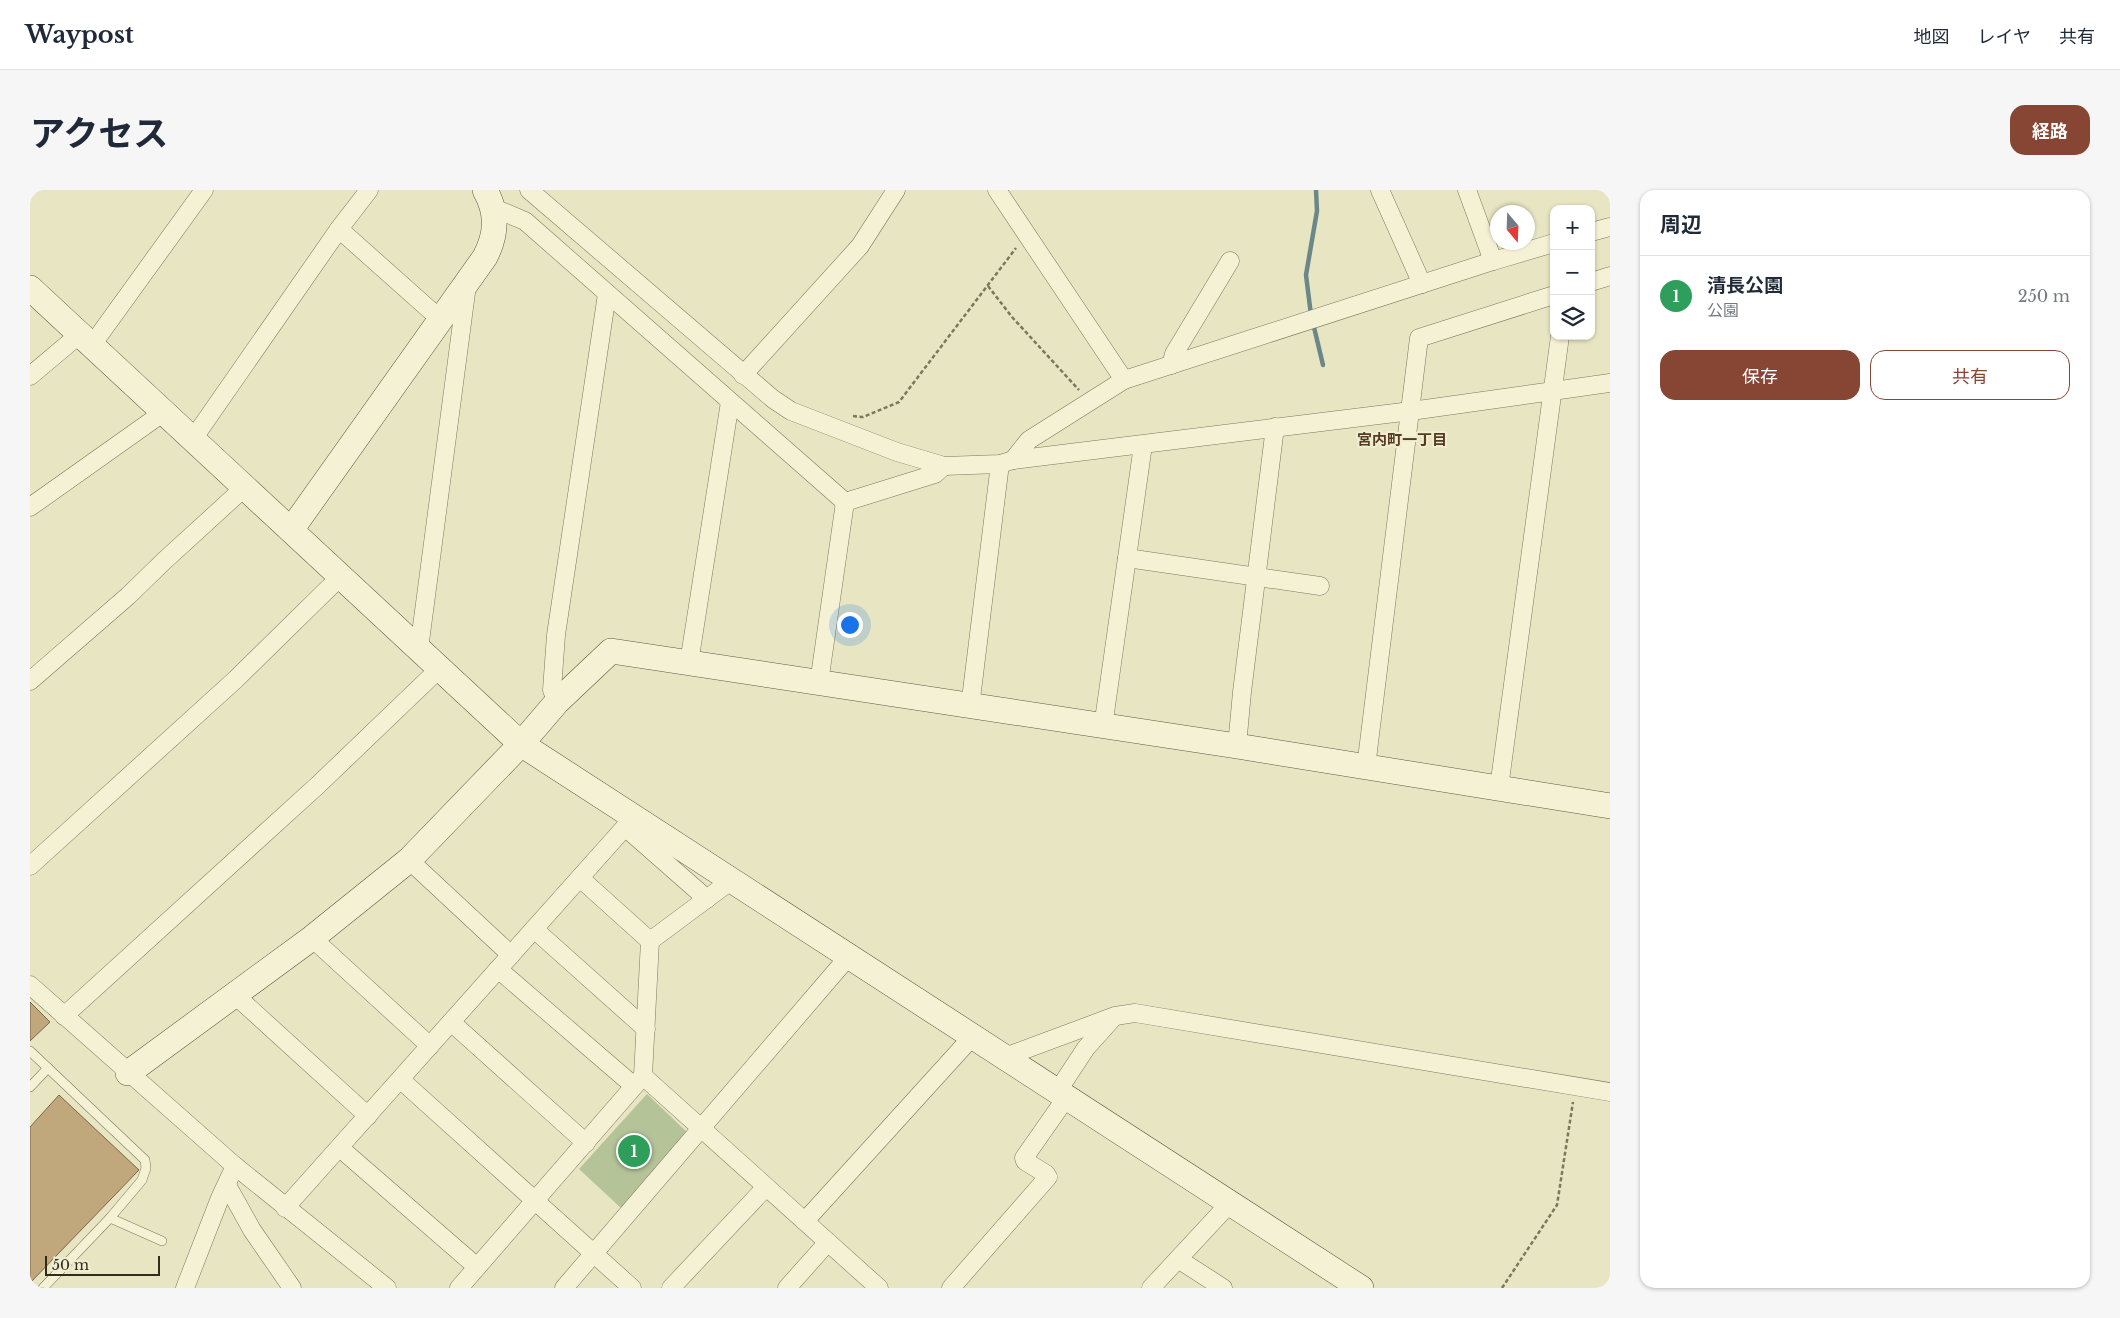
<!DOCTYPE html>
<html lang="ja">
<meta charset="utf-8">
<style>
:root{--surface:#fff;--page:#f6f6f7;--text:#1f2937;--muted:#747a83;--line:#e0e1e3;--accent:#874533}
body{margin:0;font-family:"Libre Baskerville","Noto Sans JP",serif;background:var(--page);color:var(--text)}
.controls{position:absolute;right:15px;top:15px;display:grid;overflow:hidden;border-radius:10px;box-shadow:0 1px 4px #0004}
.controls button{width:45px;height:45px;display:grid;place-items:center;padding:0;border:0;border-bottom:1px solid var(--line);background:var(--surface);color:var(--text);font:25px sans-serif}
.compass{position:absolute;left:1460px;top:15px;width:45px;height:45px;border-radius:50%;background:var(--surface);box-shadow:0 1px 4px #0004;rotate:161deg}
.scale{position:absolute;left:15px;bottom:12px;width:115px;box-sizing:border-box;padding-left:5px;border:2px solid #312b1e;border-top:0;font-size:14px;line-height:18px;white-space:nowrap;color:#312b1e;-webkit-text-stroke:4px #f0eed0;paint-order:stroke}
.you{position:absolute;left:819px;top:434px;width:18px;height:18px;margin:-12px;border:4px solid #fff;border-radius:50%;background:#1a73e8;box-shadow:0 0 0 8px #1a73e833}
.badge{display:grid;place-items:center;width:32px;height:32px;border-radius:50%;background:var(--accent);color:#fff;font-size:16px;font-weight:700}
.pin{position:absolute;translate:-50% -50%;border:2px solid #fff;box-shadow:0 1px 5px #0006}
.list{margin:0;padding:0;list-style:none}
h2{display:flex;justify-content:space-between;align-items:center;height:65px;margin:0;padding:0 20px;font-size:21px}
h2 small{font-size:16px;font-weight:400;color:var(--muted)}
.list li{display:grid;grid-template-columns:32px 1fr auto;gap:15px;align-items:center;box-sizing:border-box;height:80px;padding:0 20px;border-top:1px solid var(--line)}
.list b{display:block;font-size:19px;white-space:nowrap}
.list p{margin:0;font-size:16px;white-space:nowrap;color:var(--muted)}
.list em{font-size:16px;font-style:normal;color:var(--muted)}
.actions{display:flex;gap:10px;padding:15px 20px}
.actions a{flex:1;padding:11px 0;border:1px solid var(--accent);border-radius:15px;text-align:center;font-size:18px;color:var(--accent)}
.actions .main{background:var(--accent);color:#fff}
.icon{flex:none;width:28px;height:28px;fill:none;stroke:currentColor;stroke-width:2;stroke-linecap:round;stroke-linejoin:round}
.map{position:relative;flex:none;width:1580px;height:1098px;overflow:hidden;border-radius:15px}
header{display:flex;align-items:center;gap:30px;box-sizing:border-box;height:70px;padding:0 25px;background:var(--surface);border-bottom:1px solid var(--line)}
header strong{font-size:24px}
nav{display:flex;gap:28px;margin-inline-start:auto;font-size:18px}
.intro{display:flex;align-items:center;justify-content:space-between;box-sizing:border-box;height:120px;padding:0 30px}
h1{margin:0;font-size:35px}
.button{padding:12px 22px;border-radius:15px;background:var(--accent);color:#fff;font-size:18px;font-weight:700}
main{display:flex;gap:30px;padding:0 30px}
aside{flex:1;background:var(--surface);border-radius:15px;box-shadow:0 1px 4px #0004}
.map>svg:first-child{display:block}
.green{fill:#b5c498}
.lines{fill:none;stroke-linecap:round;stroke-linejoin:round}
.stream{stroke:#6c8787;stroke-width:4.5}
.building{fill:#c1a87c;stroke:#7b6644}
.lane-casing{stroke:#7f765b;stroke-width:10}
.street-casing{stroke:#7f765b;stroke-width:19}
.secondary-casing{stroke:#61573f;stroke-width:26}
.path{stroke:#7f765b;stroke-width:2.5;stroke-dasharray:4 2.5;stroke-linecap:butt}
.lane{stroke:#f4f1d4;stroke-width:9}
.street{stroke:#f4f1d4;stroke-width:18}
.secondary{stroke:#f4f1d4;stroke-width:25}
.labels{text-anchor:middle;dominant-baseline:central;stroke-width:4;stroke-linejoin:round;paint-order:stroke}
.neighbourhood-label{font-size:15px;font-weight:bold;fill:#583a22;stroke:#f0eed0}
</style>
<header>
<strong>Waypost</strong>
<nav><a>地図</a><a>レイヤ</a><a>共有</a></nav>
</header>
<div class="intro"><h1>アクセス</h1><a class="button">経路</a></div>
<main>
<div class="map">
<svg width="1580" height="1098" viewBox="0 0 1580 1098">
<rect width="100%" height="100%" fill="#e8e5c2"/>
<!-- green -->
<polygon class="green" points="617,904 659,944 591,1018 549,979"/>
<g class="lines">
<!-- stream -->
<g class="stream">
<polyline points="1281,125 1276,85 1287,21 1286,0"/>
<polyline points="1283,133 1293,175"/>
</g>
</g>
<!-- building -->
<g class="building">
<polygon points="0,812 20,832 0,851"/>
<polygon points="29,905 109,980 0,1093 0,937"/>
</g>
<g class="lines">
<!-- lane casing -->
<g class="lane-casing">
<g id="lane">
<polyline points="0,861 115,970 116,978 112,990 80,1028 13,1098"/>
<polyline points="0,897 18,878"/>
<polyline points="80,1028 132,1051"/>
</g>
</g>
<!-- street casing -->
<g class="street-casing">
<g id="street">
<polyline points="499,0 743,209 761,221 867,262 914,276 970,274 983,270 1381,221 1580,193"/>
<polyline points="967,0 1094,190"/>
<polyline points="1350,0 1392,94"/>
<polyline points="1437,0 1463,71"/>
<polyline points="464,18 495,31 815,312"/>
<polyline points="309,39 410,129"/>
<polyline points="1561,42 1580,37"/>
<polyline points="1561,92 1580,86"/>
<polyline points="62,155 174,0"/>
<polyline points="1141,175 1144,164 1200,71"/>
<polyline points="713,185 830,56 866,0"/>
<polyline points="0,186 50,144"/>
<polyline points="163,249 309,39 339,0"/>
<polyline points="983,270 999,250 1094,190 1463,71 1524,53"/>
<polyline points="0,317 134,222"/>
<polyline points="1097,368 1290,396"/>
<polyline points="389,459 437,95"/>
<polyline points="659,473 700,212"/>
<polyline points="0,491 98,406 134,371 215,297"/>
<polyline points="789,493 815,312 905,284 914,276"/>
<polyline points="527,512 522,500 526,445 577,104"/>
<polyline points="940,517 970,274"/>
<polyline points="1073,537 1113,255"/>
<polyline points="1207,556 1212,502 1245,237"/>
<polyline points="1336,577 1389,148 1524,105"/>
<polyline points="1469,598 1530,146"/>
<polyline points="595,637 677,709"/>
<polyline points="379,670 481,765"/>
<polyline points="0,676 205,490 311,386"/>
<polyline points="550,688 620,751"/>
<polyline points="504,739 616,839"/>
<polyline points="282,748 400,856"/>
<polyline points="468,779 604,896"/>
<polyline points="0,795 205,976 357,1098"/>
<polyline points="205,805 338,926"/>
<polyline points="34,826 288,595 410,478"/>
<polyline points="421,832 556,953"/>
<polyline points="975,867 1085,826 1105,823 1580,902"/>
<polyline points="613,886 849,1098"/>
<polyline points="371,890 602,1098"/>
<polyline points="1027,902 1056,858 1083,828"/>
<polyline points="310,958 447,1077"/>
<polyline points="197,995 222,1040 262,1098"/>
<polyline points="255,1018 595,637 602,625"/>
<polyline points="775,1031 943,846"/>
<polyline points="1148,1069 1193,1098"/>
<polyline points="155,1098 190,1008 205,976"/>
<polyline points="429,1098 613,886 620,751 702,690"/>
<polyline points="534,1098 819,766"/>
<polyline points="641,1098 736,997"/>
<polyline points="757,1098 798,1052"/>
<polyline points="921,1098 1018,987 1016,984 995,971 994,968 1036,908"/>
<polyline points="1121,1098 1200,1013"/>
</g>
</g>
<!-- secondary casing -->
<g class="secondary-casing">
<g id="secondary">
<polyline points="0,98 491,554 1331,1098"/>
<path d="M261 340 455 67C467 44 468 23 455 0"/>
<polyline points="98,883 282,748 379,670 491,554 527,512 581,461 1207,556 1580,616"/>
</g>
</g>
<!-- path -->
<g class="path">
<polyline points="958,96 982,127 1049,200"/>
<polyline points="823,226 833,227 869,212 986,58"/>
<polyline points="1472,1098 1527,1015 1543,912"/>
</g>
<!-- lane -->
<use href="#lane" class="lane"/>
<!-- street -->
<use href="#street" class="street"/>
<!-- secondary -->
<use href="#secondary" class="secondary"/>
</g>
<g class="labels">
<!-- neighbourhood labels -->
<g class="neighbourhood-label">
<text x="1372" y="249">宮内町一丁目</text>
</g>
</g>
</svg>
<div class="controls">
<button>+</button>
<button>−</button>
<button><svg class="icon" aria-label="layers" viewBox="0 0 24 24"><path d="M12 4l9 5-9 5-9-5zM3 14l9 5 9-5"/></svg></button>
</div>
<svg class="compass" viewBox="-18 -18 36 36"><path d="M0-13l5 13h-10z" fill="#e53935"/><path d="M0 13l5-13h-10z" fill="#747a83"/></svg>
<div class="scale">50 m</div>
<div class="you"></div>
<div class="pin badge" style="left:604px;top:961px;background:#2e9e5b">1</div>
</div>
<aside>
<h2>周辺<small></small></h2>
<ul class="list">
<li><span class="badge" style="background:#2e9e5b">1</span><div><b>清長公園</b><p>公園</p></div><em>250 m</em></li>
</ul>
<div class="actions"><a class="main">保存</a><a>共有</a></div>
</aside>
</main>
